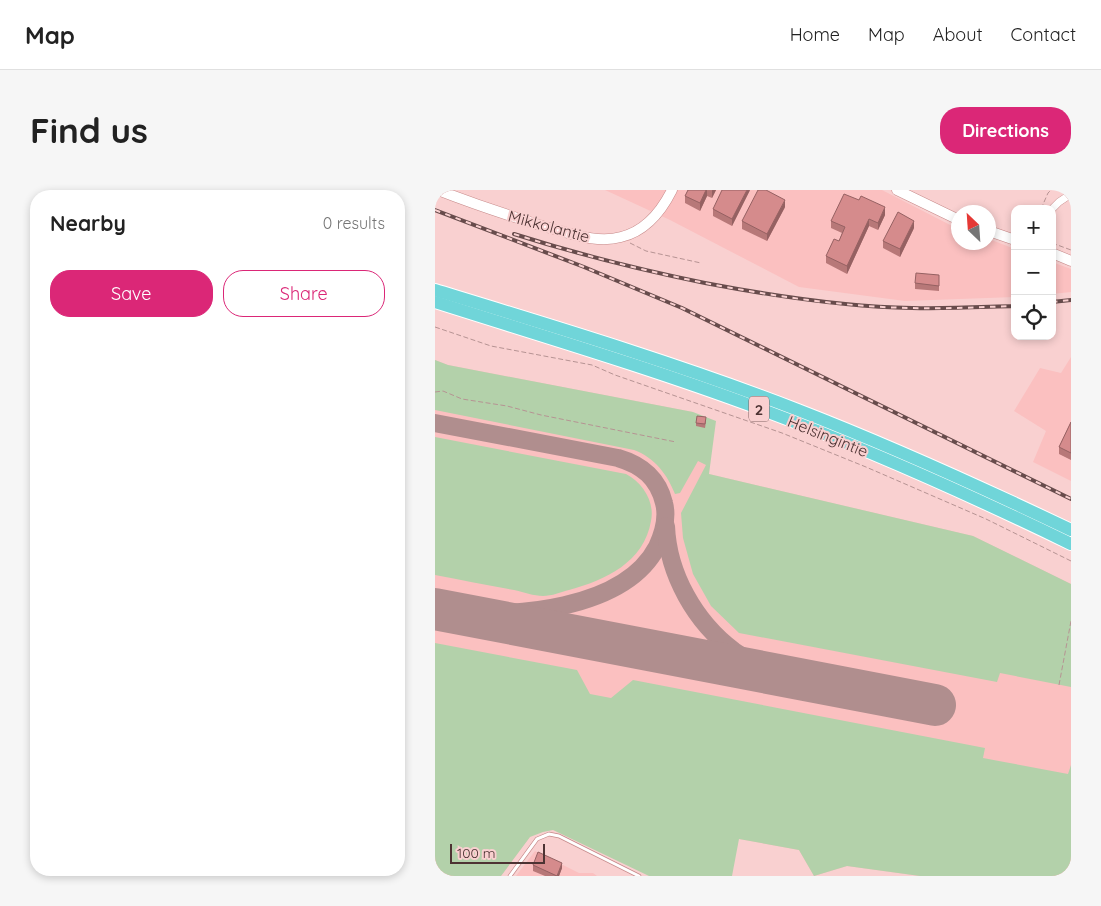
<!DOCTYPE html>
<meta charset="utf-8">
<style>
:root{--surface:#fff;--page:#f6f6f6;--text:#222;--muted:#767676;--line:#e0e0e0;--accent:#db2777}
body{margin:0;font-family:Quicksand,sans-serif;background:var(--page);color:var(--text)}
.controls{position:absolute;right:15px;top:15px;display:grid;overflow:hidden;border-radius:10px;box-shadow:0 2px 8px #0003}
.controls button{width:45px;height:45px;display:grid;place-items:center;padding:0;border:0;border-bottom:1px solid var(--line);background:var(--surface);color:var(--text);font:25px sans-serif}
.compass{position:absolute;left:516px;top:15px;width:45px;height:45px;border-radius:50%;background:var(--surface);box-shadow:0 2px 8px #0003;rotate:335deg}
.scale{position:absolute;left:15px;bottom:12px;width:95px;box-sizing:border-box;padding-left:5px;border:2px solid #4d3333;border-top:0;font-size:14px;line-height:18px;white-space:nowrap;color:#4d3333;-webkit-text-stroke:4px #f9d0d0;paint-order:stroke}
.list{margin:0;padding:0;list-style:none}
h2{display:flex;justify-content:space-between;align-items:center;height:65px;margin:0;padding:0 20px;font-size:21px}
h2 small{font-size:16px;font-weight:400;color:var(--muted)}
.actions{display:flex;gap:10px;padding:15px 20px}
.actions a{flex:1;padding:11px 0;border:1px solid var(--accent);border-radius:20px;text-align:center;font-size:18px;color:var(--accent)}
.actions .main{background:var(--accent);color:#fff}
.icon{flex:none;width:28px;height:28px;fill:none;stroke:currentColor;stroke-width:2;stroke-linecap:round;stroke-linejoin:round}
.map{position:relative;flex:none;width:636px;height:686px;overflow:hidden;border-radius:20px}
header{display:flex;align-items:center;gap:30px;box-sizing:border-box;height:70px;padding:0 25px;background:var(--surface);border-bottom:1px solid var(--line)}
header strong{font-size:24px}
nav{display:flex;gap:28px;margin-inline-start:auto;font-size:18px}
.intro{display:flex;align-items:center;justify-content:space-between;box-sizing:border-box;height:120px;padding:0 30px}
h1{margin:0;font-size:35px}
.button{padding:12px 22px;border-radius:20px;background:var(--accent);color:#fff;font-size:18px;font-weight:700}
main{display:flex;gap:30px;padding:0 30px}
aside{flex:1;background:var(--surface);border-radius:20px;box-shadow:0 2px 8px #0003}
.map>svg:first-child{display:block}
.built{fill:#fbc0c0}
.green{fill:#b3d1aa}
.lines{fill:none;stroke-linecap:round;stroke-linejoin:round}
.taxiway{stroke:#b08e8e;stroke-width:18}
.runway{stroke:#b08e8e;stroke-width:42}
.lane-casing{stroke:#c68989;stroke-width:4.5}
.street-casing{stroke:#c68989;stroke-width:8}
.secondary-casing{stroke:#c68989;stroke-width:11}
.highway-casing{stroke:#fff;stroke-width:14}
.path{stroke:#b69393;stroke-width:1;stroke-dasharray:5 2.5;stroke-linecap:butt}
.lane{stroke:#fff;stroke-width:3}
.street{stroke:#fff;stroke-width:7}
.secondary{stroke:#fff;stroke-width:10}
.highway{stroke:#70d5d9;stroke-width:12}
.rail-casing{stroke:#684c4c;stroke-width:4}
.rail{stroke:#f9d0d0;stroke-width:2;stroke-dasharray:5.5;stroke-linecap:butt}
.wall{fill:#b77878}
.shaded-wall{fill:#956162}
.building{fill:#d58b8c;stroke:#956162}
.labels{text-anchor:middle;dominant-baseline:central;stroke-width:4;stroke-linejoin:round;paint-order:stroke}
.shield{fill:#f9d0d0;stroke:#816262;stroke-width:1}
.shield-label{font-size:15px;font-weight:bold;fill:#4d3333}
.street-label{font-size:16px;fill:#4d3333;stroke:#f9d0d0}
</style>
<header>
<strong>Map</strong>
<nav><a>Home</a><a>Map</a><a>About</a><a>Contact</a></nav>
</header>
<div class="intro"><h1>Find us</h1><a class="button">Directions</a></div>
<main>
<aside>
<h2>Nearby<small>0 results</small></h2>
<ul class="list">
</ul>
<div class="actions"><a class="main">Save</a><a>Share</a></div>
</aside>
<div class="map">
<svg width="636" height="686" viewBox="0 0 636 686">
<rect width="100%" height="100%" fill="#f9d0d0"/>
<!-- built -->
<g class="built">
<polygon points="170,0 447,0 523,39 524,52 554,52 554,49 580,59 580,107 470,111 364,97 235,30"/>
<polygon points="617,72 636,79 636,102 617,104"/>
<polygon points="636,167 636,291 598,272 611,241 579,221 605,178 626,183"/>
<polygon points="0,170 13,175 258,222 274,284 538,346 636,394 636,686 485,686 412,676 379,686 364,660 118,615 66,686 0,686"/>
<polygon points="100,661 144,683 158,683 162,686 81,686"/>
</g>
<!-- green -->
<g class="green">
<path d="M0 170 13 175 258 222 281 231 274 284 538 346 636 394V497L565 483 562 492 304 443 276 416 258 384 248 348 246 323 271 275 263 271 245 303 240 304C232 284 220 268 199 260L0 220Z"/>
<path d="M0 247 191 284C208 293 220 312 216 331 209 372 171 390 134 400 126 402 117 406 108 406 99 406 88 402 79 400 52 395 26 390 0 385Z"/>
<polygon points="0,453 142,480 155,504 176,508 198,490 550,558 548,568 633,584 636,575 636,686 485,686 412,676 379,686 364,660 304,649 297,686 214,686 118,640 108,642 95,647 66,686 0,686"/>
</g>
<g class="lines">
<!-- taxiway -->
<g class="taxiway">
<path d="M0 233 183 268C207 275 223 288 229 313 233 328 228 344 222 357 189 420 77 428 15 422"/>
<path d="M231 336C233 384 260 432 299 461 316 473 336 480 355 487"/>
</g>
<!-- runway -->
<polyline class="runway" points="0,419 500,515"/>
<!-- lane casing -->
<g class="lane-casing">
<polyline id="lane" points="75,686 102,649 114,644 124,646 204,686"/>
</g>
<!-- street casing -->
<g class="street-casing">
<polyline id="street" points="617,19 624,12 636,4"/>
</g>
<!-- secondary casing -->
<g class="secondary-casing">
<g id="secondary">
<path d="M3 0C39 14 75 26 111 37 135 43 162 54 186 47 211 41 226 22 237 0"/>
<polyline points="462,0 524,30"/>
<polyline points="554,41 580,50"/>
<polyline points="617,63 636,71"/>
</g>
</g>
<!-- highway casing -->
<g class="highway-casing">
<g id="highway">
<path d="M0 100C121 137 244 174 363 220 456 256 546 297 636 340"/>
<path d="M0 112C107 146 215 178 320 217 428 257 533 304 636 354"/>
</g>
</g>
<!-- path -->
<g class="path">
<polyline points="606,19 613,3 616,0"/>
<polyline points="195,53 211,61 266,73"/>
<polyline points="617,53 636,60"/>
<polyline points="0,137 56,156 157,175 180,185 347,243 431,277 551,329 636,371"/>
<polyline points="0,202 8,201 27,209 72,216 106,225 241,252"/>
<polyline points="624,495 636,431"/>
</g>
<!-- lane -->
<use href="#lane" class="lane"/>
<!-- street -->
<use href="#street" class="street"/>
<!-- secondary -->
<use href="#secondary" class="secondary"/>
<!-- highway -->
<use href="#highway" class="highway"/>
<!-- rail casing -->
<g class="rail-casing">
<g id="rail">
<polyline points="0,20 149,77 247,118 636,309"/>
<path d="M79 44C142 64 206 80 270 93 338 106 408 117 477 118 512 119 546 117 580 116"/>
<polyline points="617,112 636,110"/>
</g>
</g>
<!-- rail -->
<use href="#rail" class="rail"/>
</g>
<!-- wall -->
<g class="wall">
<polygon points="253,0 281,0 277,8 272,6 265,21 250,13 250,6"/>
<polygon points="315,0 297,36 278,26 278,19"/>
<polygon points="350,17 332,51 307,39 307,31"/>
<polygon points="450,25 443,40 434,36 412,84 391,73 391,66 404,51 407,43 396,38 396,31"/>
<polygon points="479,38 465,67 448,58 448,51"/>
<polygon points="504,91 504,101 480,99 480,93"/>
<polygon points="271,231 270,238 261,236 261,233"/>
<polygon points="636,232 636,270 624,264 624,257"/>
<polygon points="98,675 127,678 124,686 110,686 98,681"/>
</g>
<!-- shaded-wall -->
<g class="shaded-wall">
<polygon points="271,0 272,0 272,6 265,21 265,13"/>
<polygon points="277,0 281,0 277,8"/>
<polygon points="312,0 315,0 297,36 297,29"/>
<polygon points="350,10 350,17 332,51 332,44"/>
<polygon points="450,17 450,25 443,40 443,33"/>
<polygon points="434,29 434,36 412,84 412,76"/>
<polygon points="479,31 479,38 465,67 465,59"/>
<polygon points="127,673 127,678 124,686 122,686"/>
</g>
<!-- building -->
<g class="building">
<polygon points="253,0 271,0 265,13 250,6"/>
<polygon points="287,0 312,0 297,29 278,19"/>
<polygon points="323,0 331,0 350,10 332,44 307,31"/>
<polygon points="409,4 424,10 426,6 450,17 443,33 434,29 412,76 391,66 399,49 404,51 410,37 396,31"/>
<polygon points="463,22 479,31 465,59 448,51"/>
<polygon points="481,83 504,85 504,96 480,93"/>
<polygon points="262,226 271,227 270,234 261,233"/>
<polygon points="636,232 636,263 624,257"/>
<polygon points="103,662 127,673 122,686 98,675"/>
</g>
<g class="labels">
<!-- shield labels -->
<rect class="shield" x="314" y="206.5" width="20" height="25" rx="4"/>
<g class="shield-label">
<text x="324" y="219">2</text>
</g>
<!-- street labels -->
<g class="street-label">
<text transform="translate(114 36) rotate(15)">Mikkolantie</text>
<text transform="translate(393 246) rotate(22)">Helsingintie</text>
</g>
</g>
</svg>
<div class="controls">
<button>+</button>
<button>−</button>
<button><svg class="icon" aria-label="locate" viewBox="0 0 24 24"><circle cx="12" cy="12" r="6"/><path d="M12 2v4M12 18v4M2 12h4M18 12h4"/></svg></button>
</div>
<svg class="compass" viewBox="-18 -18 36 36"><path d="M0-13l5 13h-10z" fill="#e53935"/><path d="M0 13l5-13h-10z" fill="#767676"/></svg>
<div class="scale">100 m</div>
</div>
</main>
